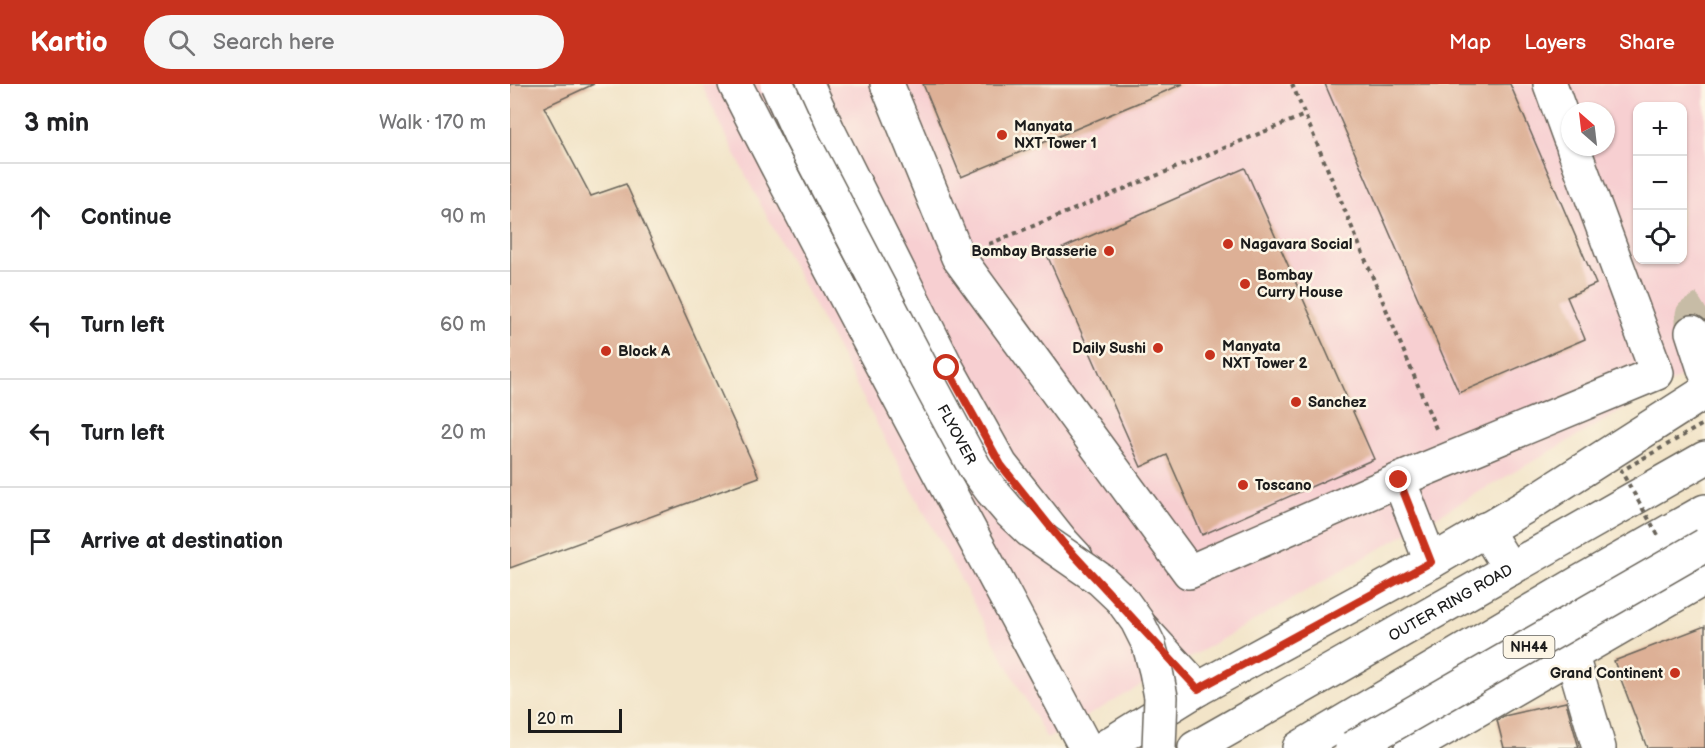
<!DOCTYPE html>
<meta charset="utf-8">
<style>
:root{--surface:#fff;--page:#f6f6f6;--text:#202124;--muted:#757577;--line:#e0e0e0;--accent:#c8321e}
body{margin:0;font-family:"Balsamiq Sans",sans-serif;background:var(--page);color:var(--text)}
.controls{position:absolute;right:18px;top:18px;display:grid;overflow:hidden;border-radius:12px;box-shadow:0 2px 4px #0004}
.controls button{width:54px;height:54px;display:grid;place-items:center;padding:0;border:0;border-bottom:2px solid var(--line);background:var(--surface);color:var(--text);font:30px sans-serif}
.compass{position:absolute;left:1051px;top:18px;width:54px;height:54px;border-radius:50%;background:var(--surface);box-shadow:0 2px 4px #0004;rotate:332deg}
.scale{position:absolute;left:18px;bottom:15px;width:94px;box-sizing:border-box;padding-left:6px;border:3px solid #1c1c1c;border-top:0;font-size:16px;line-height:21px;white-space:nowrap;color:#1c1c1c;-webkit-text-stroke:4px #fcf5e5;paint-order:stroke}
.stop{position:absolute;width:18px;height:18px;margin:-14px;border:4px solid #c8321e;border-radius:50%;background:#fff}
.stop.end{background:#c8321e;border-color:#fff;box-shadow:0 2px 6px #0008}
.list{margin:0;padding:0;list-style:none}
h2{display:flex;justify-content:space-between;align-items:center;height:78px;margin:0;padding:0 24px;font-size:26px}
h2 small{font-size:20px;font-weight:400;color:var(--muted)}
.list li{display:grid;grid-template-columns:39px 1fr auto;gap:18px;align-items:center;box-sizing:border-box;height:108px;padding:0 24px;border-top:2px solid var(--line)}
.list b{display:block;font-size:22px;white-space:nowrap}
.list em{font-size:20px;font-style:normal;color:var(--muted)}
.icon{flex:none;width:33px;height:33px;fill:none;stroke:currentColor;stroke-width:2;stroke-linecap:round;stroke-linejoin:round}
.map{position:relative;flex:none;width:1195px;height:664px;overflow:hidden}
header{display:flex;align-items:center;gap:36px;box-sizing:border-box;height:84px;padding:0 30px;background:var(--accent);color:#fff}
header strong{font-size:28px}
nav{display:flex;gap:33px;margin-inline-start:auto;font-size:21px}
.search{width:420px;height:54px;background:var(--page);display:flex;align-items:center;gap:15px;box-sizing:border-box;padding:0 21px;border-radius:33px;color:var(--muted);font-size:22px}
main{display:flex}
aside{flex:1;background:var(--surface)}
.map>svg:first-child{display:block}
.built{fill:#f7cfd1;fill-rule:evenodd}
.building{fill:#ddb096}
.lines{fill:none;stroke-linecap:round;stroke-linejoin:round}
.minor-tunnel{stroke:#c7bca6;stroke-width:33;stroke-dasharray:33 16;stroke-linecap:butt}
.minor-casing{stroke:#676258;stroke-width:36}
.highway-casing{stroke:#676258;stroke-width:36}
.path{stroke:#676258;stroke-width:4;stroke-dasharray:4.5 4.5;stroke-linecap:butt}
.minor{stroke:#fff;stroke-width:33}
.highway{stroke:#fff;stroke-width:33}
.minor-bridge-casing{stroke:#676258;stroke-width:36;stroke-linecap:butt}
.highway-bridge-casing{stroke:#676258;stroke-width:36;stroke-linecap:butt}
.path-bridge{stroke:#676258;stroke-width:4;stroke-dasharray:4.5 4.5;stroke-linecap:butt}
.minor-bridge{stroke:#fff;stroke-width:33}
.highway-bridge{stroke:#fff;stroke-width:33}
.route{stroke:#c8321e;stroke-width:8}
.poi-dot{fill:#c8321e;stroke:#fcf5e5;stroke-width:2}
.labels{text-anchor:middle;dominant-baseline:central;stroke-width:5;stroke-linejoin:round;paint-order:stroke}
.shield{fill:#fcf5e5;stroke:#5f5d58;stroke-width:1.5}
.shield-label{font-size:14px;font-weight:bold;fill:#1c1c1c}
.poi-label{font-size:15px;font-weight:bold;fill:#1c1c1c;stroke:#fcf5e5;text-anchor:start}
.street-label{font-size:15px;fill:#1c1c1c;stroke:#fcf5e5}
</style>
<header>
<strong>Kartio</strong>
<div class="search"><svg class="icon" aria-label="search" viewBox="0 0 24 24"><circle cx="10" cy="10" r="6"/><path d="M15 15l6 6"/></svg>Search here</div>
<nav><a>Map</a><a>Layers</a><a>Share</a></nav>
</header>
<main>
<aside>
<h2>3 min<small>Walk · 170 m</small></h2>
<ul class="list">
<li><svg class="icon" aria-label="ahead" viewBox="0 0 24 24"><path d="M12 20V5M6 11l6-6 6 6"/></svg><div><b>Continue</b></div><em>90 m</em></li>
<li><svg class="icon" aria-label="left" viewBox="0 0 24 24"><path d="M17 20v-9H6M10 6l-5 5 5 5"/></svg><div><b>Turn left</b></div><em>60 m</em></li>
<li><svg class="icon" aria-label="left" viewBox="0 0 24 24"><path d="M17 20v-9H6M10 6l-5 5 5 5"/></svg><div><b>Turn left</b></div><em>20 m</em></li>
<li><svg class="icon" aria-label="arrive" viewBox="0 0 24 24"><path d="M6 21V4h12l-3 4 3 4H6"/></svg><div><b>Arrive at destination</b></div></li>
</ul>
</aside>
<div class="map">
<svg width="1195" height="664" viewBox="0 0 1195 664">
<rect width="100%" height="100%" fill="#fcf5e5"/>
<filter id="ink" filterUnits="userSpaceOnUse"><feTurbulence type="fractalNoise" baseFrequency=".0167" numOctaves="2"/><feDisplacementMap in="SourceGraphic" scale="12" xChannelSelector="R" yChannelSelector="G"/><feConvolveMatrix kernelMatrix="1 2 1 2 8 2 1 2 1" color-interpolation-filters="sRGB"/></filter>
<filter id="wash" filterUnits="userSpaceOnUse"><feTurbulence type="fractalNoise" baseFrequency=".008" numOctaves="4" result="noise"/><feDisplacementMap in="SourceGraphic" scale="24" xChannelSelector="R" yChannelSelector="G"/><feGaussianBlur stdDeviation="1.35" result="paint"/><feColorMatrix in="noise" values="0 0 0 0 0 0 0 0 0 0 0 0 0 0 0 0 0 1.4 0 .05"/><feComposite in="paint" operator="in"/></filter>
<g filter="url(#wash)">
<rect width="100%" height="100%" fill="#f2e4c8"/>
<!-- built -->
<path class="built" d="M191 0H1195V279L537 655 395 393 243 106ZM1128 22H1172V176H1128ZM1060 27H1096V63H1060Z"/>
<g id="blocks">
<!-- building -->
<g class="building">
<polygon points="0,0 84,0 34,23 81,112 116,100 249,393 0,484"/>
<polygon points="413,0 673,0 451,93"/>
<polygon points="815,0 1000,0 1086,200 1057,213 1075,255 949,309"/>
<polygon points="735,84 864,375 692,451 657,371 631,383 537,171"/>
<polygon points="1195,542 1195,664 1137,664 1104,577"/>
<polygon points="1056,618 1069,664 994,664 987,636 994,632"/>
</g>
</g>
</g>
<g filter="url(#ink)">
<use href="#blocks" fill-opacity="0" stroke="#676258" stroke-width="1.5"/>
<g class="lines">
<!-- minor-tunnel -->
<polyline class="minor-tunnel" points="1182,248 1182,231 1195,223"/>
<!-- minor casing -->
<g class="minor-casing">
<g id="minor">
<path d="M225 0C338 223 459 443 576 664"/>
<polyline points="297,0 318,46 437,284 491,381 553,459 566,473"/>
<polyline points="377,0 448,173 679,488 889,396"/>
<polyline points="1040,0 1060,55"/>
<polyline points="1182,248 1195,288"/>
<polyline points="921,478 889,396 1147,289 1063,63"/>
<polyline points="630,542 688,605"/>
<polyline points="1062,572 1089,664"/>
<polyline points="593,664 688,605 921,478 1015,423 1195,308"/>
<polyline points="789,664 1070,498 1195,427"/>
<polyline points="901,664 1195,494"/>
</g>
</g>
<!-- highway casing -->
<g class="highway-casing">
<g id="highway">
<polyline points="975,445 1000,485"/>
<path id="s1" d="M685 664 1195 374"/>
</g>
</g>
<!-- path -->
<g class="path">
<polyline points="782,0 927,347"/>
<polyline points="479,160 795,31"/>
</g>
<!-- minor -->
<use href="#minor" class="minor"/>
<!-- highway -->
<use href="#highway" class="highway"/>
<!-- minor-bridge casing -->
<g class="minor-bridge-casing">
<g id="minor-bridge">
<path id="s2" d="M267 0 291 53 424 308 465 384 481 406 499 427 520 447 591 496 611 515 627 537 639 561 646 587 651 613 649 664"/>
</g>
</g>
<!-- highway-bridge casing -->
<g class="highway-bridge-casing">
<polyline id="highway-bridge" points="842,664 1195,461"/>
</g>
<!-- path-bridge -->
<polyline class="path-bridge" points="1148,451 1111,387 1195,339"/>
<!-- minor-bridge -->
<use href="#minor-bridge" class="minor-bridge"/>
<!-- highway-bridge -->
<use href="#highway-bridge" class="highway-bridge"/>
</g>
</g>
<g class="lines" filter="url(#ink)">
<!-- route -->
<polyline class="route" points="437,284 491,381 553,459 688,605 921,478 889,396"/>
</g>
<!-- markers -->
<g class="poi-dot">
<circle cx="492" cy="51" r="6"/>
<circle cx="718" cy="160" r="6"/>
<circle cx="599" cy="167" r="6"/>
<circle cx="735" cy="200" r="6"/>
<circle cx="648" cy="264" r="6"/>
<circle cx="96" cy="267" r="6"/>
<circle cx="700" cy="271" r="6"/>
<circle cx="786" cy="318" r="6"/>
<circle cx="733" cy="401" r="6"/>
<circle cx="1165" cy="589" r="6"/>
</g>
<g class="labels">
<!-- shield labels -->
<rect class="shield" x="993.5" y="552" width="51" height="22" rx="4.5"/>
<g class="shield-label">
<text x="1019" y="563">NH44</text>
</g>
<!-- poi labels -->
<g class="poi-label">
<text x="504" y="42">Manyata<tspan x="504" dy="17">NXT Tower 1</tspan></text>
<text x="730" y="160">Nagavara Social</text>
<text x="587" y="167" text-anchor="end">Bombay Brasserie</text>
<text x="747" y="191">Bombay<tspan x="747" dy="17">Curry House</tspan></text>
<text x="712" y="262">Manyata<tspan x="712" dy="17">NXT Tower 2</tspan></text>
<text x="636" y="264" text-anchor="end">Daily Sushi</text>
<text x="108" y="267">Block A</text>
<text x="798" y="318">Sanchez</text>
<text x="745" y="401">Toscano</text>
<text x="1153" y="589" text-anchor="end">Grand Continent</text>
</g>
<!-- street labels -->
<g class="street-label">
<text stroke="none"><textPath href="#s2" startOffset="394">FLYOVER</textPath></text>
<text stroke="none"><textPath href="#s1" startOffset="294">OUTER RING ROAD</textPath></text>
</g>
</g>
</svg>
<div class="controls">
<button>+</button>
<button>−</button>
<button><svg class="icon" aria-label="locate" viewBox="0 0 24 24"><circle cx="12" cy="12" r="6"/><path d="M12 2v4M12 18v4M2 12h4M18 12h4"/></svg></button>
</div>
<svg class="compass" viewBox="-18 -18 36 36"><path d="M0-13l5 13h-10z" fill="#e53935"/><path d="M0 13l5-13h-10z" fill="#757577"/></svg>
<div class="scale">20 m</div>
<div class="stop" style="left:437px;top:284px"></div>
<div class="stop end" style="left:889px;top:396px"></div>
</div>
</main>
